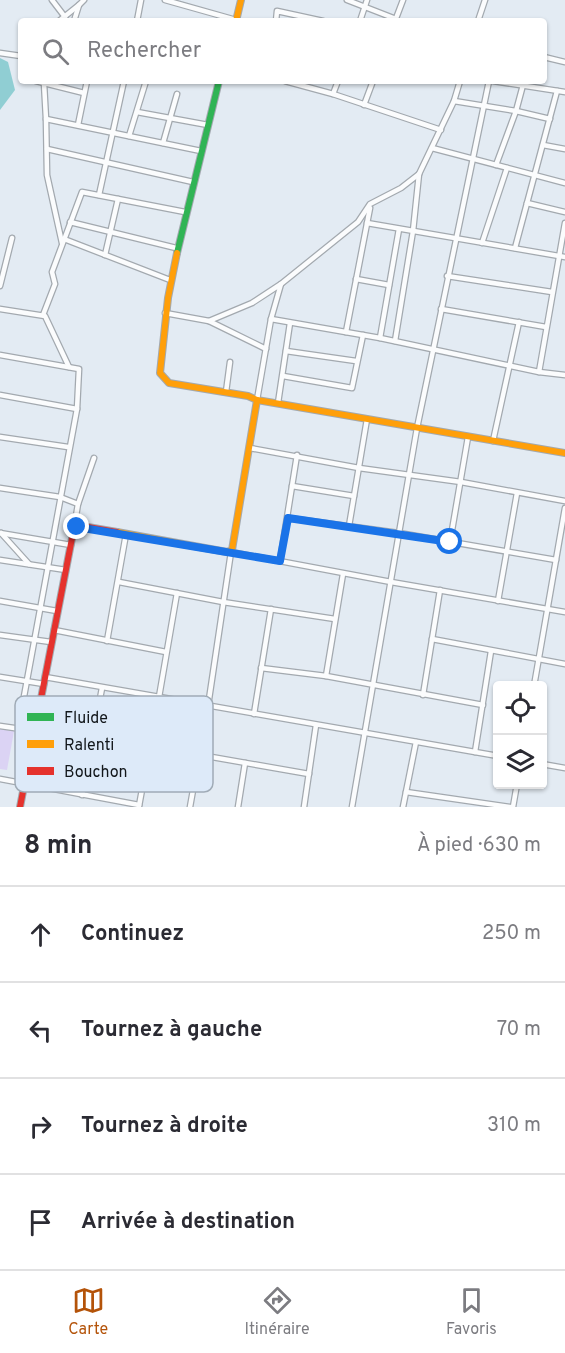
<!DOCTYPE html>
<html lang="fr">
<meta charset="utf-8">
<style>
:root{--surface:#fff;--page:#f7f7f7;--text:#2b2b33;--muted:#7c7c81;--line:#e1e1e2;--accent:#b45309}
body{margin:0;font-family:Overpass,sans-serif;background:var(--page);color:var(--text)}
.controls{position:absolute;right:18px;bottom:18px;display:grid;overflow:hidden;border-radius:6px;box-shadow:0 2px 4px #0004}
.controls button{width:54px;height:54px;display:grid;place-items:center;padding:0;border:0;border-bottom:2px solid var(--line);background:var(--surface);color:var(--text);font:30px sans-serif}
.stop{position:absolute;width:18px;height:18px;margin:-14px;border:4px solid #1a73e8;border-radius:50%;background:#fff}
.stop.end{background:#1a73e8;border-color:#fff;box-shadow:0 2px 6px #0008}
.list{margin:0;padding:0;list-style:none}
h2{display:flex;justify-content:space-between;align-items:center;height:78px;margin:0;padding:0 24px;font-size:26px}
h2 small{font-size:20px;font-weight:400;color:var(--muted)}
.list li{display:grid;grid-template-columns:39px 1fr auto;gap:18px;align-items:center;box-sizing:border-box;height:96px;padding:0 24px;border-top:2px solid var(--line)}
.list b{display:block;font-size:22px;white-space:nowrap}
.list em{font-size:20px;font-style:normal;color:var(--muted)}
.icon{flex:none;width:33px;height:33px;fill:none;stroke:currentColor;stroke-width:2;stroke-linecap:round;stroke-linejoin:round}
.map{position:relative;flex:none;width:565px;height:807px;overflow:hidden}
.search{position:absolute;background:var(--surface);box-shadow:0 2px 4px #0004;left:18px;right:18px;top:18px;height:66px;display:flex;align-items:center;gap:15px;box-sizing:border-box;padding:0 21px;border-radius:6px;color:var(--muted);font-size:22px}
.sheet{height:462px;background:var(--surface)}
nav{display:flex;justify-content:space-around;align-items:center;box-sizing:border-box;height:84px;border-top:2px solid var(--line);background:var(--surface);font-size:16px;color:var(--muted)}
nav a{display:grid;justify-items:center;gap:3px}
nav .on{color:var(--accent)}
.map>svg:first-child{display:block}
.green{fill:#dbd3f4}
.water{fill:#90ced3}
.lines{fill:none;stroke-linecap:round;stroke-linejoin:round}
.street-casing{stroke:#a3a9af;stroke-width:7}
.fast-casing{stroke:#a3a9af;stroke-width:8}
.slow-casing{stroke:#a3a9af;stroke-width:8}
.jam-casing{stroke:#a3a9af;stroke-width:8}
.street{stroke:#fbfcfd;stroke-width:4.5}
.fast{stroke:#30b455;stroke-width:6}
.slow{stroke:#ff9f0a;stroke-width:6}
.jam{stroke:#e5322d;stroke-width:6}
.route{stroke:#1a73e8;stroke-width:8}
.key{fill:#ddeaf9;stroke:#a0abb6;stroke-width:1.5}
.key-label{font-size:16px;fill:#12171b}
</style>
<div class="map">
<svg width="565" height="807" viewBox="0 0 565 807">
<rect width="100%" height="100%" fill="#e3ebf3"/>
<!-- green -->
<polygon class="green" points="0,729 14,731 7,770 0,769"/>
<!-- water -->
<polygon class="water" points="0,58 8,62 15,90 0,110"/>
<g class="lines">
<!-- street casing -->
<g class="street-casing">
<g id="street">
<polyline points="52,0 65,17"/>
<polyline points="165,0 236,20"/>
<polyline points="347,0 396,19"/>
<polyline points="59,21 79,5"/>
<polyline points="74,21 79,5 84,0"/>
<polyline points="137,21 141,0"/>
<polyline points="276,21 277,11 323,21"/>
<polyline points="360,21 367,0"/>
<polyline points="395,21 403,0"/>
<polyline points="478,21 485,0"/>
<polyline points="0,53 21,56"/>
<polyline points="544,57 565,62"/>
<polyline points="36,81 84,93"/>
<polyline points="285,81 333,94 441,130"/>
<polyline points="493,81 565,92"/>
<polyline points="44,83 46,119 47,175 62,243"/>
<polyline points="333,94 338,81"/>
<polyline points="454,101 516,111 550,119"/>
<polyline points="364,105 373,81"/>
<polyline points="137,112 208,125"/>
<polyline points="46,119 201,151"/>
<polyline points="78,125 87,81"/>
<polyline points="129,136 146,81"/>
<polyline points="163,143 177,94"/>
<polyline points="543,145 565,149"/>
<polyline points="432,148 565,183"/>
<polyline points="47,149 193,182"/>
<polyline points="496,165 516,111 523,85"/>
<polyline points="99,195 124,81"/>
<polyline points="527,203 565,212"/>
<polyline points="70,222 176,248"/>
<polyline points="367,223 565,257"/>
<polyline points="64,239 170,280"/>
<polyline points="482,243 507,168"/>
<polyline points="515,248 557,91"/>
<polyline points="105,255 118,199"/>
<polyline points="447,276 552,292"/>
<polyline points="356,279 389,285"/>
<polyline points="0,286 12,238"/>
<polyline points="0,309 45,316 69,367"/>
<polyline points="441,309 546,327"/>
<polyline points="165,313 209,321 266,349"/>
<polyline points="43,315 55,284 52,272 82,192 185,212"/>
<polyline points="271,319 380,338 539,372 565,375"/>
<polyline points="209,321 252,303 281,284 358,222 370,204 401,188 419,174"/>
<polyline points="346,332 370,208"/>
<polyline points="380,338 399,229"/>
<polyline points="395,341 413,231 419,174 454,101 460,81"/>
<polyline points="286,351 356,361"/>
<polyline points="0,355 79,369 77,409 18,729"/>
<polyline points="539,372 565,223"/>
<polyline points="283,376 352,388 363,335"/>
<polyline points="226,392 230,362"/>
<polyline points="0,395 77,409"/>
<polyline points="257,400 271,319 281,284"/>
<polyline points="278,403 290,323"/>
<polyline points="0,437 68,447"/>
<polyline points="493,441 519,322"/>
<polyline points="250,448 359,468 461,482 565,501"/>
<polyline points="292,486 354,496"/>
<polyline points="0,488 60,497 78,504"/>
<polyline points="288,518 399,533 556,560"/>
<polyline points="349,526 367,419"/>
<polyline points="74,528 78,504 94,458"/>
<polyline points="0,533 71,545"/>
<polyline points="1,533 29,564"/>
<polyline points="450,542 468,437"/>
<polyline points="0,560 66,570"/>
<polyline points="280,561 297,455"/>
<polyline points="119,582 223,602 335,619"/>
<polyline points="0,601 57,611"/>
<polyline points="498,601 517,493"/>
<polyline points="54,630 166,652"/>
<polyline points="0,635 51,642"/>
<polyline points="432,639 565,664"/>
<polyline points="107,641 126,534"/>
<polyline points="261,668 326,676 483,705"/>
<polyline points="326,676 343,574"/>
<polyline points="0,677 44,684"/>
<polyline points="45,677 498,756"/>
<polyline points="534,686 565,508"/>
<polyline points="423,695 440,590"/>
<polyline points="159,697 177,593"/>
<polyline points="254,714 271,609"/>
<polyline points="0,726 35,731"/>
<polyline points="92,736 309,774"/>
<polyline points="475,752 491,651"/>
<polyline points="542,764 565,768"/>
<polyline points="0,779 139,805"/>
<polyline points="406,792 510,807"/>
<polyline points="82,795 102,688"/>
<polyline points="139,806 150,746"/>
<polyline points="190,807 208,706 231,552 391,582 565,612"/>
<polyline points="238,807 245,763"/>
<polyline points="304,807 316,725"/>
<polyline points="352,807 417,428 489,81"/>
<polyline points="403,807 416,742"/>
<polyline points="513,807 517,784"/>
</g>
</g>
<!-- fast casing -->
<g class="fast-casing">
<polyline id="fast" points="177,253 219,81"/>
</g>
<!-- slow casing -->
<g class="slow-casing">
<g id="slow">
<polyline points="236,21 241,0"/>
<polyline points="257,400 565,453"/>
<polyline points="117,532 227,552 232,550 257,400 248,396 169,383 160,373 168,298 177,253"/>
</g>
</g>
<!-- jam casing -->
<g class="jam-casing">
<polyline id="jam" points="20,807 74,528 82,526 117,532"/>
</g>
<!-- street -->
<use href="#street" class="street"/>
<!-- fast -->
<use href="#fast" class="fast"/>
<!-- slow -->
<use href="#slow" class="slow"/>
<!-- jam -->
<use href="#jam" class="jam"/>
</g>
<g class="lines">
<!-- route -->
<polyline class="route" points="77,527 280,561 288,518 450,542"/>
</g>
<!-- legend -->
<rect x="15" y="696" width="198" height="96" rx="9" class="key"/>
<rect x="27" y="713" width="27" height="8" fill="#30b455"/>
<rect x="27" y="740" width="27" height="8" fill="#ff9f0a"/>
<rect x="27" y="767" width="27" height="8" fill="#e5322d"/>
<g class="key-label">
<text x="64" y="723">Fluide</text>
<text x="64" y="750">Ralenti</text>
<text x="64" y="777">Bouchon</text>
</g>
</svg>
<div class="controls">
<button><svg class="icon" aria-label="locate" viewBox="0 0 24 24"><circle cx="12" cy="12" r="6"/><path d="M12 2v4M12 18v4M2 12h4M18 12h4"/></svg></button>
<button><svg class="icon" aria-label="layers" viewBox="0 0 24 24"><path d="M12 4l9 5-9 5-9-5zM3 14l9 5 9-5"/></svg></button>
</div>
<div class="stop" style="left:450px;top:542px"></div>
<div class="stop end" style="left:77px;top:527px"></div>
<div class="search"><svg class="icon" aria-label="search" viewBox="0 0 24 24"><circle cx="10" cy="10" r="6"/><path d="M15 15l6 6"/></svg>Rechercher</div>
</div>
<section class="sheet">
<h2>8 min<small>À pied · 630 m</small></h2>
<ul class="list">
<li><svg class="icon" aria-label="ahead" viewBox="0 0 24 24"><path d="M12 20V5M6 11l6-6 6 6"/></svg><div><b>Continuez</b></div><em>250 m</em></li>
<li><svg class="icon" aria-label="left" viewBox="0 0 24 24"><path d="M17 20v-9H6M10 6l-5 5 5 5"/></svg><div><b>Tournez à gauche</b></div><em>70 m</em></li>
<li><svg class="icon" aria-label="right" viewBox="0 0 24 24"><path d="M7 20v-9h11M14 6l5 5-5 5"/></svg><div><b>Tournez à droite</b></div><em>310 m</em></li>
<li><svg class="icon" aria-label="arrive" viewBox="0 0 24 24"><path d="M6 21V4h12l-3 4 3 4H6"/></svg><div><b>Arrivée à destination</b></div></li>
</ul>
</section>
<nav>
<a class="on"><svg class="icon" aria-label="map" viewBox="0 0 24 24"><path d="M3 6l6-2 6 2 6-2v14l-6 2-6-2-6 2zM9 4v14M15 6v14"/></svg>Carte</a>
<a><svg class="icon" aria-label="directions" viewBox="0 0 24 24"><path d="M12 3l9 9-9 9-9-9zM9 14v-3h6M13 9l2 2-2 2"/></svg>Itinéraire</a>
<a><svg class="icon" aria-label="saved" viewBox="0 0 24 24"><path d="M7 4h10v16l-5-4-5 4z"/></svg>Favoris</a>
</nav>
